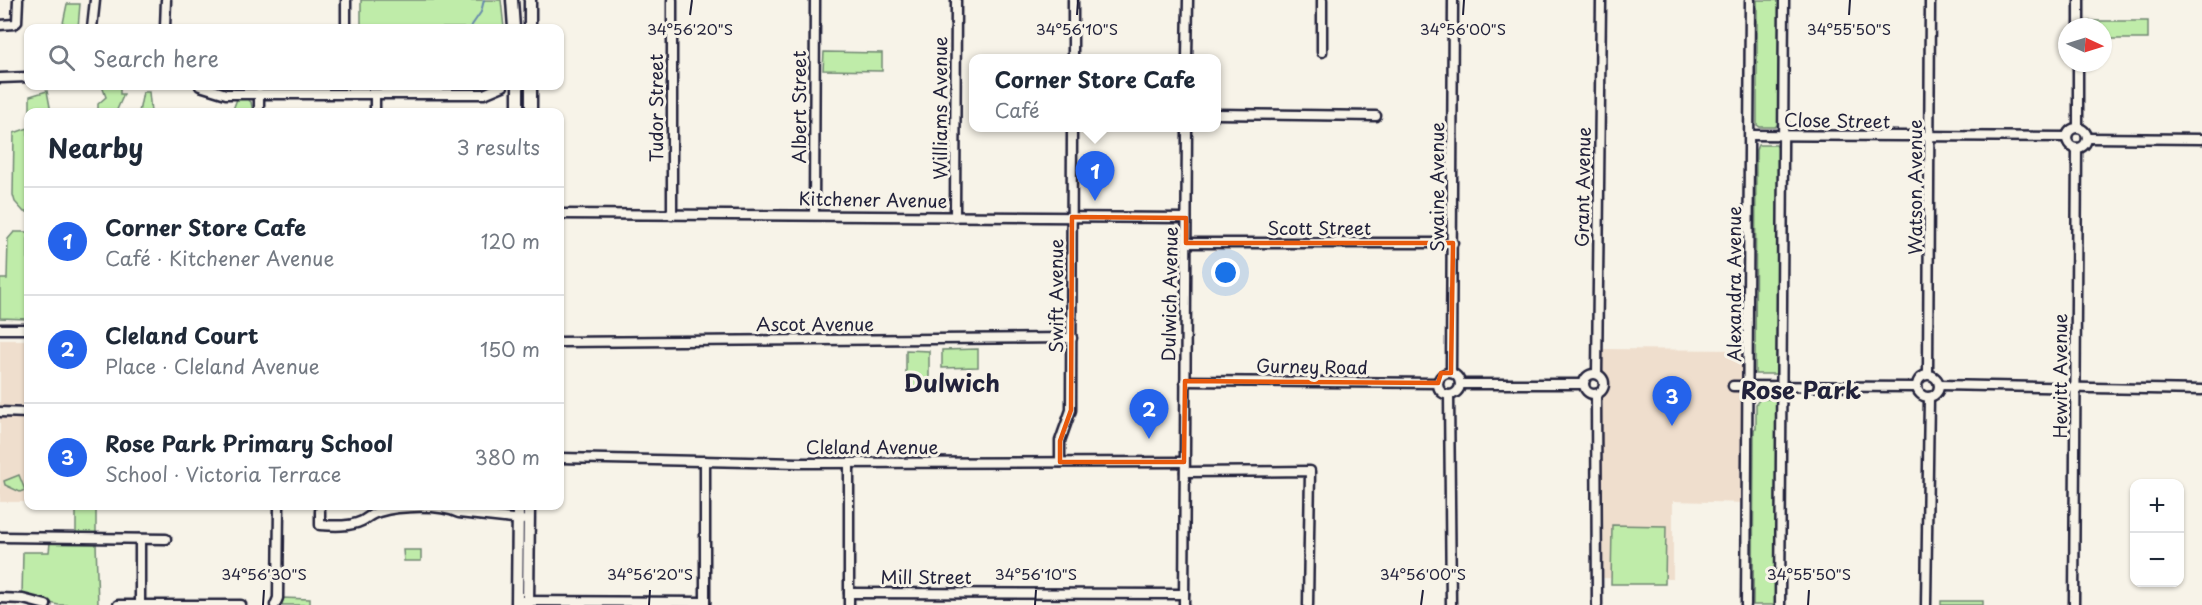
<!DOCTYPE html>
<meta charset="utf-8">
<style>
:root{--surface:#fff;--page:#f6f6f7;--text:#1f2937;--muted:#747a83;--line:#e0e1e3;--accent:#2563eb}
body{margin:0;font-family:"Playpen Sans",sans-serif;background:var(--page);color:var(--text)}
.controls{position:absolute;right:18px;bottom:18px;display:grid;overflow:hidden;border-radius:12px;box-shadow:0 2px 4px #0004}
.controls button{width:54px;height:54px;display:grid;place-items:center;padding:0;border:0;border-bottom:2px solid var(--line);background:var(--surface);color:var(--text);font:30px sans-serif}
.compass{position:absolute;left:2058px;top:18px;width:54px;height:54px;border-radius:50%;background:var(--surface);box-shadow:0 2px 4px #0004;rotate:94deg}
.you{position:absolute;left:1226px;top:273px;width:21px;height:21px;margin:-15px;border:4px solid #fff;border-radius:50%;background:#1a73e8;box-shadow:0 0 0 9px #1a73e833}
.badge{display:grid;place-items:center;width:39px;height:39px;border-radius:50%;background:var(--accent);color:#fff;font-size:20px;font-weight:700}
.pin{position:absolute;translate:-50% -50px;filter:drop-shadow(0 2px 3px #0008)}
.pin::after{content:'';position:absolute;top:32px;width:21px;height:18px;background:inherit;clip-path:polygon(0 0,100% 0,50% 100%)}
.popup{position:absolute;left:969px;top:54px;width:252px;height:78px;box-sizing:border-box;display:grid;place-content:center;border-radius:12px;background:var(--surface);filter:drop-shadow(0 2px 4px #0005);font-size:20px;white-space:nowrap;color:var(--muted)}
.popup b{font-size:22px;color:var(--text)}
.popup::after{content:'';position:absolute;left:50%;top:100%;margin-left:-12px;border:12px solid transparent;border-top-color:var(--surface)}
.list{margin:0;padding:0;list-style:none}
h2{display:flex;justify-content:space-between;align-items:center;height:78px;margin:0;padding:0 24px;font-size:26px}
h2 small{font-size:20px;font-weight:400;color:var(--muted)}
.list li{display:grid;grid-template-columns:39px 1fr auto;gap:18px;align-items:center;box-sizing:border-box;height:108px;padding:0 24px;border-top:2px solid var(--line)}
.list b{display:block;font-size:22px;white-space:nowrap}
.list p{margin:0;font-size:20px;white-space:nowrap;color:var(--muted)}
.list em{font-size:20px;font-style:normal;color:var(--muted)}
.icon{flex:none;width:33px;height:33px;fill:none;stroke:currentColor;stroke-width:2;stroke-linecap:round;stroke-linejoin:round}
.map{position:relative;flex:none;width:2202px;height:605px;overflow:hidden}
.search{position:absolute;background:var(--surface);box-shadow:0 2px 4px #0004;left:24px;top:24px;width:540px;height:66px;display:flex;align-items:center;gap:15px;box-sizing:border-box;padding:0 21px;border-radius:12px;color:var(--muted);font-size:22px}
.panel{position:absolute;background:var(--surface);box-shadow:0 2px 4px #0004;left:24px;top:108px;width:540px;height:402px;border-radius:12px}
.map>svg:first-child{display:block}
.built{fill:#efdecd}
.green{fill:#bfeca9;stroke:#708772;stroke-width:1.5}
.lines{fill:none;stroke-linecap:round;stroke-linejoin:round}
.stream{stroke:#688bac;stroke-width:2}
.street-casing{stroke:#22223b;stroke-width:13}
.secondary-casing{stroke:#22223b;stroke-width:15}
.street{stroke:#f7f3e8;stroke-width:8}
.secondary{stroke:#f7f3e8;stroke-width:10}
.marked{fill:none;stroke:#e8590c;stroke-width:4.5;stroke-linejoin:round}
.ticks{fill:none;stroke:#22223b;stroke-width:2}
.labels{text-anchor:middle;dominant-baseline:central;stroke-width:6;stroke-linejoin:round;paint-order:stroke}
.street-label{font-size:18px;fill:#22223b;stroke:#f7f3e8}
.district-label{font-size:24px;font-weight:bold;fill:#22223b;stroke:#f7f3e8}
.ticks-label{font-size:15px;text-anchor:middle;fill:#22223b;stroke:#f7f3e8;stroke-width:6;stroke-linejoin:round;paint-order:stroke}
</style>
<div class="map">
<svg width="2202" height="605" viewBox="0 0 2202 605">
<rect width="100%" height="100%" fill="#f7f3e8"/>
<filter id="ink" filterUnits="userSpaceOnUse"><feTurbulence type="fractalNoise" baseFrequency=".0167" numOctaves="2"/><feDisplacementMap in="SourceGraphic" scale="12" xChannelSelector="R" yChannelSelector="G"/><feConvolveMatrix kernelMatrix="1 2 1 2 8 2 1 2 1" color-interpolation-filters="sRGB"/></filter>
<g filter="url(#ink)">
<!-- built -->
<g class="built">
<rect x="0" y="340" width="28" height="162"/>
<polygon points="1597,349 1749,350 1747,503 1673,501 1673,579 1597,578"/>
</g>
<!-- green -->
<g class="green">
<polygon points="361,0 501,0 504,28 361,28"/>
<polygon points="1757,0 1780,0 1779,123 1775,127 1760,127 1757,125"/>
<polygon points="67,4 80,4 78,28 62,28"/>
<polygon points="2089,21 2148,21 2148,39 2103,39 2103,27 2089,27"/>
<polygon points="824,52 882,53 882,71 823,70"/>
<polygon points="102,86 120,86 120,94 124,94 116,112 98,112 98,104 106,97"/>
<polygon points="47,91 51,112 30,112 30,96"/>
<polygon points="143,92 149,92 151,112 139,112"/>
<polygon points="237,99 247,99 251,102 253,112 232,112"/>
<polygon points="28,128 28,212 24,212 15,202 13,195 14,133"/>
<polygon points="1758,145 1776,145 1779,149 1777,374 1755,374 1756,150"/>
<polygon points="14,232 28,232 28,319 0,318 0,279 7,279 8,239"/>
<polygon points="978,349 978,367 942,368 942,350"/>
<polygon points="906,350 929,351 929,388 906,388"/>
<polygon points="1760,399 1777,399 1776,605 1753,605 1754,429 1756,429 1756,404"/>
<polygon points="19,475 25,490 20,492 5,485 4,481"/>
<rect x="76" y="506" width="20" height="27"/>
<polygon points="1612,525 1666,526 1665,584 1611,584"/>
<polygon points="50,543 96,543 98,605 58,605 22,595 23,552 49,552"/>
<polygon points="403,550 421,550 421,561 404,561"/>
<polygon points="281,598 310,599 310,605 278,605"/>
<rect x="1941" y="601" width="42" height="4"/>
</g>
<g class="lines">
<!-- stream -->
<polyline class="stream" points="470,28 481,12 484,0"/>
<!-- street casing -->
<g class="street-casing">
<g id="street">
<polyline points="346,0 346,28"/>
<polyline points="0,25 14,24 17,22 18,0"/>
<polyline points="2079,27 2079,0"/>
<polyline points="92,28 95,0"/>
<polyline points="165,28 166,0"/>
<polyline points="1322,52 1322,0"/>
<polyline points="1073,58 1073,0"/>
<polyline points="1187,58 1188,0"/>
<polyline points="0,78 28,77"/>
<polyline points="200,86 226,94 484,94 503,86"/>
<polyline points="259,112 259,93"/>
<polyline points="375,112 375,94"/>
<polyline points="1216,114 1376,116"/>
<polyline points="2078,128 2078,63"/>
<circle cx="2077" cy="138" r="10"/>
<polyline points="1750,135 2067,137"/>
<polyline points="2087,138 2202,139"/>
<polyline points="560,214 1186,218"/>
<polyline points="814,214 815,0"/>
<polyline points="672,215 672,0"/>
<polyline points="955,217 956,0"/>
<polyline points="1186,243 1453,243"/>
<polyline points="0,329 28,329"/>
<polyline points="560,342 1072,338"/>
<polyline points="1451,373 1453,0"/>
<circle cx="1449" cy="384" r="11"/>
<circle cx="1594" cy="384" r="10"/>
<polyline points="1597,374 1601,0"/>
<polyline points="1928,374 1930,0"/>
<circle cx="1928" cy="386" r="11"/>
<polyline points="1185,381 1438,383"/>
<polyline points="1460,384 1584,384"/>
<polyline points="1939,385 2202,390"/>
<polyline points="1733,386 1917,387"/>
<polyline points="1596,394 1597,605"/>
<polyline points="1449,395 1451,605"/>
<polyline points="0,412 28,413"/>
<polyline points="560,458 799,463 1184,462"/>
<polyline points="705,461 705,605"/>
<polyline points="1060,462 1060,441 1071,410 1072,128"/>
<polyline points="1185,472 1310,471 1308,605"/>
<path d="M320 511V525C333 526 350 527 362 521 368 518 372 513 379 512 400 506 439 504 459 513L522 520"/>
<polyline points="0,537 166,539"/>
<polyline points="140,539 140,603"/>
<polyline points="849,593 1184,594"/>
<polyline points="0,598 23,599 46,605"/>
<polyline points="517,601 705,602"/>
<polyline points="118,605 241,605"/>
<polyline points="275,605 278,598 279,506"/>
<polyline points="849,605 849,463"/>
<polyline points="1184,605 1187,128"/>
<polyline points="1746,605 1750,0"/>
<polyline points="1780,605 1784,0"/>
<polyline points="1926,605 1929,397"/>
<polyline points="2074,605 2077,148"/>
</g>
</g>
<!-- secondary casing -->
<g class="secondary-casing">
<g id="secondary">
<polyline points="512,0 514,28"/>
<polyline points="530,0 530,28"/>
<polyline points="518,86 518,112"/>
<polyline points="531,86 531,112"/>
<polyline points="517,605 518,506"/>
<polyline points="528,605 529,506"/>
</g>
</g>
<!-- street -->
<use href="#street" class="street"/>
<!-- secondary -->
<use href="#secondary" class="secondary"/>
</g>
</g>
<!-- marked area -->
<path class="marked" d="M1072 217 1186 218V243H1453L1451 373H1441L1438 383 1185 381 1184 462H1060V441L1071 410Z"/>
<!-- ticks -->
<path class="ticks" d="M690 15 692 0M1077 15 1078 0M1463 15 1464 0M1849 15 1850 0M263 605 264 590M649 605 650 590M1035 605 1036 590M1421 605 1423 590M1808 605 1809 590"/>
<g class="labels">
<!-- street labels -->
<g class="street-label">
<text transform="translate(798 107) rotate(-90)">Albert Street</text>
<text transform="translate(655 108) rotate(-90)">Tudor Street</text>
<text transform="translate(939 108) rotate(-90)">Williams Avenue</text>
<text transform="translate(1837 120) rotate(1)">Close Street</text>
<text transform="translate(1436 187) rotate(-90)">Swaine Avenue</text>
<text transform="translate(1582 187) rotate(-89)">Grant Avenue</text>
<text transform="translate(1914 187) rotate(-90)">Watson Avenue</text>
<text transform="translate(873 199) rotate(1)">Kitchener Avenue</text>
<text x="1319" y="227">Scott Street</text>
<text transform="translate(1733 284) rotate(-90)">Alexandra Avenue</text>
<text transform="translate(1169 294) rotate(-89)">Dulwich Avenue</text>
<text transform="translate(1055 296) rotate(-90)">Swift Avenue</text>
<text x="815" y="323">Ascot Avenue</text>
<text transform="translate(1312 366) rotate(1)">Gurney Road</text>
<text transform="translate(2059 376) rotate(-90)">Hewitt Avenue</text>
<text x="872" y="446">Cleland Avenue</text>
<text x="926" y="576">Mill Street</text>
</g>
<!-- district labels -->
<g class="district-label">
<text x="952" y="382">Dulwich</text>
<text x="1801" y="389">Rose Park</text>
</g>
</g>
<g class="ticks-label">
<text x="690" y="35">34°56'20"S</text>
<text x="1077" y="35">34°56'10"S</text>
<text x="1463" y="35">34°56'00"S</text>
<text x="1849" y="35">34°55'50"S</text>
<text x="264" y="580">34°56'30"S</text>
<text x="650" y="580">34°56'20"S</text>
<text x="1036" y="580">34°56'10"S</text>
<text x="1423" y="580">34°56'00"S</text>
<text x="1809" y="580">34°55'50"S</text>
</g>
</svg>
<div class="controls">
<button>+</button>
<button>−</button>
</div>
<svg class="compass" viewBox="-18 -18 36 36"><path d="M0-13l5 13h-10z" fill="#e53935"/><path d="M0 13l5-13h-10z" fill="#747a83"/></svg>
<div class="you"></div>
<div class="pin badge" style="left:1095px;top:201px">1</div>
<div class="popup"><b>Corner Store Cafe</b>Café</div>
<div class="pin badge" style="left:1149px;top:439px">2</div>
<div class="pin badge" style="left:1672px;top:426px">3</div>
<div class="search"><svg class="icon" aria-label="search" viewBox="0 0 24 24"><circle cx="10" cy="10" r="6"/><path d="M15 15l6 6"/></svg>Search here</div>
<section class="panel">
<h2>Nearby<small>3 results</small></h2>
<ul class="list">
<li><span class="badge">1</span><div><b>Corner Store Cafe</b><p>Café · Kitchener Avenue</p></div><em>120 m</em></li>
<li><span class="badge">2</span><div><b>Cleland Court</b><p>Place · Cleland Avenue</p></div><em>150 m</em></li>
<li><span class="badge">3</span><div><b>Rose Park Primary School</b><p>School · Victoria Terrace</p></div><em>380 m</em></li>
</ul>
</section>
</div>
